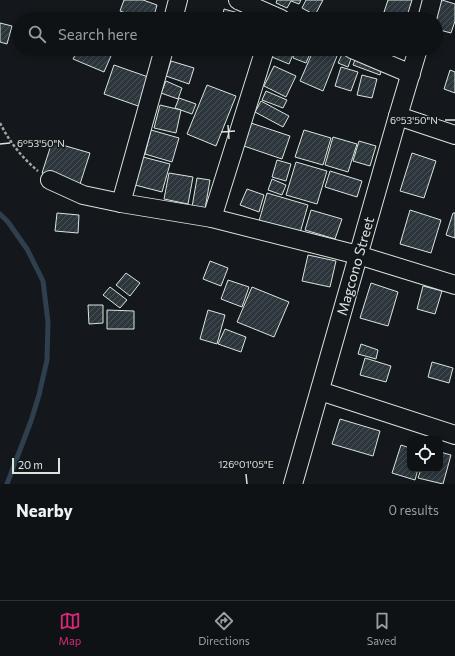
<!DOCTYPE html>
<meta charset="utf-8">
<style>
:root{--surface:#0f1215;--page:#1d2022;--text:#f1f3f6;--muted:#9b9ea0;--line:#2f3234;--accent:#db2777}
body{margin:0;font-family:Commissioner,sans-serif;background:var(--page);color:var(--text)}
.controls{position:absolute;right:12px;bottom:12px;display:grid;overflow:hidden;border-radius:8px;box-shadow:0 2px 6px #0003}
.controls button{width:36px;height:36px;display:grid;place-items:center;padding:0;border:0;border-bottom:1px solid var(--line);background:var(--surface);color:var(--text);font:20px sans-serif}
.scale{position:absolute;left:12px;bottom:10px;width:48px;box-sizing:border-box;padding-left:4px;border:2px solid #d8e6dc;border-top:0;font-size:11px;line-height:14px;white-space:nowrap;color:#d8e6dc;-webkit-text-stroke:3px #14181c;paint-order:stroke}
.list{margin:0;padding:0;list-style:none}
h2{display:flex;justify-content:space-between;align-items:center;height:52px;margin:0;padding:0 16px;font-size:17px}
h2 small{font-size:13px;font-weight:400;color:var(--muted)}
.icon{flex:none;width:22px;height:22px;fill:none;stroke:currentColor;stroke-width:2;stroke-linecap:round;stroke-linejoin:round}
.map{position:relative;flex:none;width:455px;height:484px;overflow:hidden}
.search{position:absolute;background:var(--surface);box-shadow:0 2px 6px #0003;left:12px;right:12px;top:12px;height:44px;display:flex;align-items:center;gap:10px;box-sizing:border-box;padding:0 14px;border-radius:22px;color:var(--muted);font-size:15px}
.sheet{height:116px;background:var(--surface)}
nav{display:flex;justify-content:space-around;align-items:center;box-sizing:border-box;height:56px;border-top:1px solid var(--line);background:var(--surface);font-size:11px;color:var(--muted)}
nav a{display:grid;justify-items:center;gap:2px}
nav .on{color:var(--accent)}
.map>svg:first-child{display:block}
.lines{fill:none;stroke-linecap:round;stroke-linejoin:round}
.stream{stroke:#2f3f4d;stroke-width:5}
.building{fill:url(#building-hatch);stroke:#d8e6dc}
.minor-casing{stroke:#d8e6dc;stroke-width:20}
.path{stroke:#9da8a2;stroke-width:2.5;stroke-dasharray:3 2;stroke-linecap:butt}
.minor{stroke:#14181c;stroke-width:18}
.ticks{fill:none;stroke:#d8e6dc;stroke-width:1.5}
.labels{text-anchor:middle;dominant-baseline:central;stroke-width:3;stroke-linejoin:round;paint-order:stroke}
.street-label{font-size:14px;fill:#d8e6dc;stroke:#14181c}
.ticks-label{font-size:10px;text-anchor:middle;fill:#d8e6dc;stroke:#14181c;stroke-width:3;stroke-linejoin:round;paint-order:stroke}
</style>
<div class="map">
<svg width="455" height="484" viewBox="0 0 455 484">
<defs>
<pattern id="building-hatch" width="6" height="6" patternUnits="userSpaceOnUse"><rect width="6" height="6" fill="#2c363c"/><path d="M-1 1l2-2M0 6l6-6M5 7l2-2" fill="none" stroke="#4a5358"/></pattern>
</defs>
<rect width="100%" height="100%" fill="#14181c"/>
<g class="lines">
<!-- stream -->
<polyline class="stream" points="0,214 8,222 27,249 43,281 48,322 47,360 39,395 31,421 7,484"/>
</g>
<!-- building -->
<g class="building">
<polygon points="124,0 143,0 157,5 153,19 143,19 120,11"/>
<polygon points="277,0 301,0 299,4 291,1 287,8 276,3"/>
<polygon points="306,0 323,0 315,15 302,8"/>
<polygon points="388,0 412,0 406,19 384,12"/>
<polygon points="437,0 442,0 455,4 455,21 451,33 436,29"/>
<polygon points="224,9 253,17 252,19 222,19"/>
<polygon points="0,23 12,26 7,44 0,42"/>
<polygon points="78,49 114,49 104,72 73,59"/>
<polygon points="270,49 292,49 295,50 289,64 267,55"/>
<polygon points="297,49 312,49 306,63 293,58"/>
<polygon points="314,49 320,49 337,56 323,91 300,81"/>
<polygon points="343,52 352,56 348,67 338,63"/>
<polygon points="357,55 383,64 380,75 353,65"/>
<polygon points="171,61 194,68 189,84 166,76"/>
<polygon points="114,65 151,78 141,107 104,94"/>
<polygon points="274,66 296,76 286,97 264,86"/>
<polygon points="341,67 358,72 351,91 335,86"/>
<polygon points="450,70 455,72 455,93 444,89"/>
<polygon points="362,75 377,79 372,98 357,95"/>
<polygon points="166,81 182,88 178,99 161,93"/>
<polygon points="207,85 236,96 216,146 187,134"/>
<polygon points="266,91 287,100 283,108 262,100"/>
<polygon points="179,98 196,104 192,114 175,108"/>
<polygon points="261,101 289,116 283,127 255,112"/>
<polygon points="160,105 181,110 176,133 154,128"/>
<polygon points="245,121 290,136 282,159 238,144"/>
<polygon points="151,130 179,138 172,162 145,154"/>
<polygon points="304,130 331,138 323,165 295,157"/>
<polygon points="333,137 357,144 348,172 325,165"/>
<polygon points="359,141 376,146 370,166 353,161"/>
<polygon points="52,142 90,153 80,184 42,173"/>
<polygon points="412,153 436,161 424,198 400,191"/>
<polygon points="143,157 170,164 162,192 135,185"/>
<polygon points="277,160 291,164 286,181 272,177"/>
<polygon points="296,162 327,171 317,204 286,195"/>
<polygon points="330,171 362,181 357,197 325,187"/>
<polygon points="169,173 193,177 188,204 164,199"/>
<polygon points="197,178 210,180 205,209 192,207"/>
<polygon points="272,179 286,185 282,195 268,190"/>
<polygon points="247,189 264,195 259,212 240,205"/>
<polygon points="267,193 308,205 300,233 259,221"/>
<polygon points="311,210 342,219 335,239 305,230"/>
<polygon points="410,210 441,220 431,253 400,244"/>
<polygon points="57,213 79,215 78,233 55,231"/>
<polygon points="453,213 455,213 455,238 446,235"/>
<polygon points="308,255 336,261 330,287 302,281"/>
<polygon points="210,261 228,268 221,286 203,279"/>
<polygon points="126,273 140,283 130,296 116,285"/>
<polygon points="228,280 249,287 242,307 221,299"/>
<polygon points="371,283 398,292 388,326 360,318"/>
<polygon points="423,286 442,291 435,314 417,309"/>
<polygon points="110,287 127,300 120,308 103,295"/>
<polygon points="252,287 289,302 274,337 237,322"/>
<polygon points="88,305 103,305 103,323 89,324"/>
<polygon points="107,310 134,311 134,329 107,329"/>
<polygon points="208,310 225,315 217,344 200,339"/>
<polygon points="225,329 246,337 241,352 218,344"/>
<polygon points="361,344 378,350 376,359 358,354"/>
<polygon points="365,358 391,366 386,382 360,375"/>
<polygon points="432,362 453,368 449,383 428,377"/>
<polygon points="340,419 380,431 373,456 332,444"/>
<polygon points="401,445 410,448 410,469 418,469 415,480 392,473"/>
<polygon points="440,452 451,455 443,484 418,478 421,469 440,469"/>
</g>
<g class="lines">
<!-- minor casing -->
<g class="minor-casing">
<g id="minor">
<polyline points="238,0 281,19"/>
<polyline points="173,19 178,0"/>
<polyline points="427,19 432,0"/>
<polyline points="352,49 411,74"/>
<polyline points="398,116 455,135"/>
<polyline points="50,180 83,195 121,203 212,218 358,255 455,285"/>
<polyline points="121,203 164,49"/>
<polyline points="212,218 265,49"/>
<polyline points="320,391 455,435"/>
<polyline points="293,484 398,116 418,49"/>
</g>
</g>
<!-- path -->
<path class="path" d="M0 123C9 141 22 158 38 171"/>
<!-- minor -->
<use href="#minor" class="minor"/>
</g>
<!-- ticks -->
<path class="ticks" d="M445 120H455M228 125 229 139M221 132 235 131M0 144 10 143M246 474 247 484"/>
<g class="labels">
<!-- street labels -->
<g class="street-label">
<text transform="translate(355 266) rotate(-74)">Magcono Street</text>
</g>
</g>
<g class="ticks-label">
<text x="414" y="124">6°53'50"N</text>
<text x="41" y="147">6°53'50"N</text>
<text x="246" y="468">126°01'05"E</text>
</g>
</svg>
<div class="controls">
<button><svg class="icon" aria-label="locate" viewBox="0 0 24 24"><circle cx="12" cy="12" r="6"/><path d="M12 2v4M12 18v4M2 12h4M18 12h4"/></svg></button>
</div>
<div class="scale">20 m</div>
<div class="search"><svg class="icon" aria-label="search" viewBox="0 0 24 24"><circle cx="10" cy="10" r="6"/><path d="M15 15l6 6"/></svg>Search here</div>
</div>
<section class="sheet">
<h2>Nearby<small>0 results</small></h2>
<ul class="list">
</ul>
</section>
<nav>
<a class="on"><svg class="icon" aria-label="map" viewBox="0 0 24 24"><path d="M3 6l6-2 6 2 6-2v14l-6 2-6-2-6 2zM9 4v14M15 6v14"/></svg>Map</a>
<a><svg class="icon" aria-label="directions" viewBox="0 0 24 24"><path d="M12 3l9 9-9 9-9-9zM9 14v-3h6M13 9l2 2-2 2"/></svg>Directions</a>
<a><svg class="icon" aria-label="saved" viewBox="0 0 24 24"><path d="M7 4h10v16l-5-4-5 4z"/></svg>Saved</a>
</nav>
